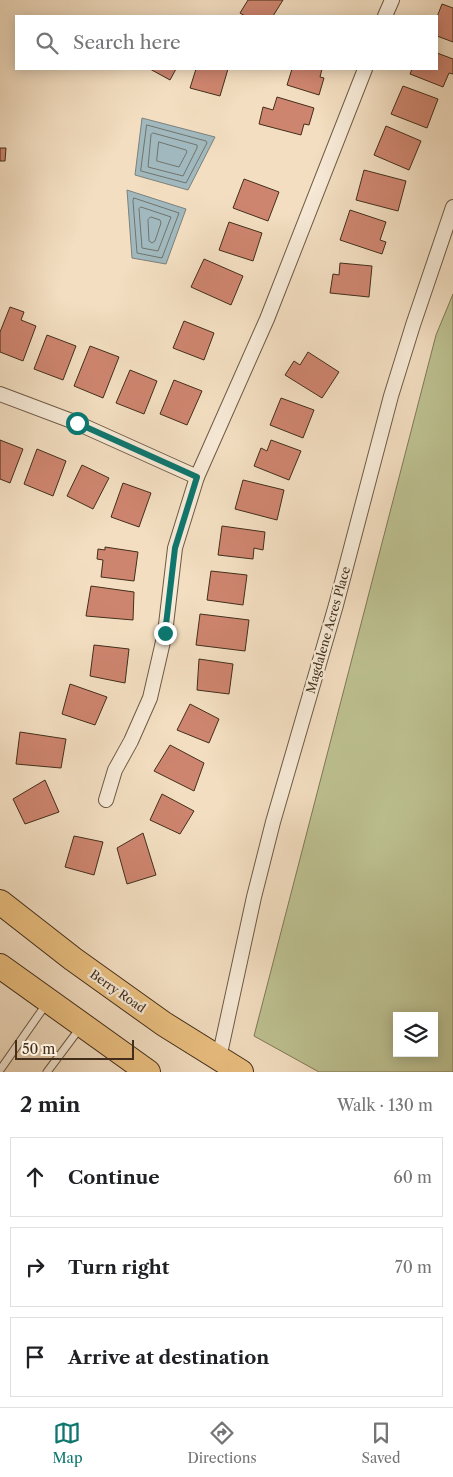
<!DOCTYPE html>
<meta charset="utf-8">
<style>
:root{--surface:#fff;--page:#f6f6f6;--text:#202124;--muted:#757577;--line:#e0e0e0;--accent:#0f766e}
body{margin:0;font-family:"Libre Caslon Text",serif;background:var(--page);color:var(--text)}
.controls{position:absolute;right:15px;bottom:15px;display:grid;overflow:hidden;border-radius:0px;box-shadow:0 2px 12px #0003}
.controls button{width:45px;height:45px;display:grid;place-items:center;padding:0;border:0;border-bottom:1px solid var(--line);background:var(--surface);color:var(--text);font:25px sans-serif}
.scale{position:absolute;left:15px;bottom:12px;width:119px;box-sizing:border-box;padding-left:5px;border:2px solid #422e1a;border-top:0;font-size:14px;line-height:18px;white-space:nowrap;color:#422e1a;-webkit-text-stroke:4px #f7ead7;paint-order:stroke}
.stop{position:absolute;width:15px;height:15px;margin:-11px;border:4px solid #0f766e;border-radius:50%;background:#fff}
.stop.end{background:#0f766e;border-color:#fff;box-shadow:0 1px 5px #0008}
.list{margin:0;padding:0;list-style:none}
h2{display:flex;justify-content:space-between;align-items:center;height:65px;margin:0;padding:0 20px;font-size:21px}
h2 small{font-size:16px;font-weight:400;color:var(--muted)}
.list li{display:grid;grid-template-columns:32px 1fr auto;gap:15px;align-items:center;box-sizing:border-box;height:80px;margin:0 10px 10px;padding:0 10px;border:1px solid var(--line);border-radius:0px}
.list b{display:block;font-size:19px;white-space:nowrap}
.list em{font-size:16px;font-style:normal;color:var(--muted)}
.icon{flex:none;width:28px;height:28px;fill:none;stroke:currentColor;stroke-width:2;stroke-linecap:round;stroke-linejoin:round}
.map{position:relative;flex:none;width:453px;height:1072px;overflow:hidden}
.search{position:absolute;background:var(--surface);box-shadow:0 2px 12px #0003;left:15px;right:15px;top:15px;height:55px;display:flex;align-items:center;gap:12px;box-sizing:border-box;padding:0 18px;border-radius:0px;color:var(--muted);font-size:19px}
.sheet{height:335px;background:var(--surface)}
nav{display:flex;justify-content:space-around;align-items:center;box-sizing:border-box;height:70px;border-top:1px solid var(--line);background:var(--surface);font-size:14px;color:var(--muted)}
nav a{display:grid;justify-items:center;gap:2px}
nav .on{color:var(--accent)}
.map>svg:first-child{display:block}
.green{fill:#bdc191;stroke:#807856;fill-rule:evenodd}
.water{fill:#a1b9be;stroke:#7b817c}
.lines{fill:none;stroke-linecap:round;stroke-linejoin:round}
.shore{stroke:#72746c;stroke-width:1}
.building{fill:#ce856f;stroke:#422e1a}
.service-casing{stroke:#6e5a44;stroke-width:9}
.minor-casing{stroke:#6e5a44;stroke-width:16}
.trunk-casing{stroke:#422e1a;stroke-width:26}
.service{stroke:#f7ead7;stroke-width:7}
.minor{stroke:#f7ead7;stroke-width:14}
.trunk{stroke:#eabf80;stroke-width:24}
.route{stroke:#0f766e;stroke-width:6}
.labels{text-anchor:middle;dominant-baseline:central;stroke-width:4.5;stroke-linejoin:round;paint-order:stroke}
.street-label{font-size:12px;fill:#422e1a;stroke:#f7ead7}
</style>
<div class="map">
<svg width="453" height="1072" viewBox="0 0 453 1072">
<rect width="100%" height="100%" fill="#f3dec1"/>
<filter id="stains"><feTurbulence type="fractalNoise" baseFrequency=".004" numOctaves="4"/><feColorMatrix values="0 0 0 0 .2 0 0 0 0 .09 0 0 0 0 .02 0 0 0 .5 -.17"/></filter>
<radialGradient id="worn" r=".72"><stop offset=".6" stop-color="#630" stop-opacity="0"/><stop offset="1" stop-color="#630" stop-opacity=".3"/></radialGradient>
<!-- green -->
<path class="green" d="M453 294V1072H319L254 1036 436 335ZM397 1016H434V1053H397Z"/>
<!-- water -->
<g class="water">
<polygon points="142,118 215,137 188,190 135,175"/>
<polygon points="127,190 186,209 166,264 132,258"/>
</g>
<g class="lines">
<!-- shore -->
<g class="shore">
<polygon points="147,125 206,141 207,143 186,183 141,171"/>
<polygon points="153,133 197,145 197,148 183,176 148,167 151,135"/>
<polygon points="159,142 186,150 187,152 179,167 157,161"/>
<polygon points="134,198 179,213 162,258 137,253 133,201"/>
<polygon points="141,207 171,217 158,251 142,248 139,209"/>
<polygon points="151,217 160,220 161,223 155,241 152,243 149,241 148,220"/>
</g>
</g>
<!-- building -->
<g class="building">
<polygon points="248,0 283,0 273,16 245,16 240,13"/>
<polygon points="442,4 453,8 453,42 437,36 437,17"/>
<polygon points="437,53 453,59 453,74 449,73 443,87 410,74 412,69 437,69"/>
<polygon points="150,69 176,69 170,80"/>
<polygon points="196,69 228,69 220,96 190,88"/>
<polygon points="292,69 322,69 320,77 324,78 319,95 287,85"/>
<polygon points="403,86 438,99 427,128 391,114"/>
<polygon points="277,97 314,108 309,125 304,124 301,135 259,124 263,107 273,110"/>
<polygon points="386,126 421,141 409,170 374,155"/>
<polygon points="0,148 6,148 5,161 0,161"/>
<polygon points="364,170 406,181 398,211 356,200"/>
<polygon points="244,179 279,192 268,221 233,208"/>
<polygon points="350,210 386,222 380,240 386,242 382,254 340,240"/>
<polygon points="229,222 262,233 253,261 219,250"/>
<polygon points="204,259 243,276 231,305 191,287"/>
<polygon points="340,263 372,266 369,297 330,293 333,274 339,275"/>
<polygon points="10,307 24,312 21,320 36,326 23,361 0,352 0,332"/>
<polygon points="184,321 214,333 204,360 173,348"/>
<polygon points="47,335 76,346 63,380 34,369"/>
<polygon points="90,346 119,357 103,398 74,386"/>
<polygon points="308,352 339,372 322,398 285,375 294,361 300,365"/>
<polygon points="130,370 157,381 144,414 116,403"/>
<polygon points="174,380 202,391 187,425 160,414"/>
<polygon points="281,398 314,410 303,438 270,425"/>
<polygon points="0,440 23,449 10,483 0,479"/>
<polygon points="271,440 301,451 289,480 254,466 261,448 267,451"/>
<polygon points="37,449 66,461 53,496 24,484"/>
<polygon points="82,465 109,478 93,509 67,496"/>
<polygon points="243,480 284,490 277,520 235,509"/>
<polygon points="123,483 151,493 139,527 111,517"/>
<polygon points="222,526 265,532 263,550 254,548 253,559 218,555"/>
<polygon points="105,547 138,552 134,581 101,577 103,560 97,559 98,549 105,550"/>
<polygon points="211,571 247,575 243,605 207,600"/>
<polygon points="91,586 134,592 133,620 86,616"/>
<polygon points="200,614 249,620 245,651 196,645"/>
<polygon points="94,645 129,649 125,683 90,676"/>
<polygon points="199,659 233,664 229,694 197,690"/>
<polygon points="70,684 107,697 95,725 62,714"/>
<polygon points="190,704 219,719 209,743 177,730"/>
<polygon points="20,732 66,739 61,768 16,764"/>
<polygon points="170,745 204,763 194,791 154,771"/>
<polygon points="45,780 59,812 25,824 13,799"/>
<polygon points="162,794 194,811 180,834 150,820"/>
<polygon points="143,833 156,875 127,884 117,848"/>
<polygon points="74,836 103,842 94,875 65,867"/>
</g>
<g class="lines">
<!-- service casing -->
<g class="service-casing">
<g id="service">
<polyline points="0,1070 47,1003"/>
<polyline points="47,1072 80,1028"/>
</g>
</g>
<!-- minor casing -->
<g class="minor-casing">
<g id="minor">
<polyline points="385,16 392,0"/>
<polyline points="0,394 77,423 197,477"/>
<polyline points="106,800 115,770 131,741 150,698 165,633 175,548 197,477 267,319 365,69"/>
<polyline points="219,1058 254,897 273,822 336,605 391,396 413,325 453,207"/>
</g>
</g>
<!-- trunk casing -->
<g class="trunk-casing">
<g id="trunk">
<polyline points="0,902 73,959 164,1024 241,1072"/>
<polyline points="0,966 148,1072"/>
</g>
</g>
<!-- service -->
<use href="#service" class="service"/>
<!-- minor -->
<use href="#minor" class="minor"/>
<!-- trunk -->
<use href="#trunk" class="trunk"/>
</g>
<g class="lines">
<!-- route -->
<polyline class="route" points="77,423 197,477 175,548 165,633"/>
</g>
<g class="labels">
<!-- street labels -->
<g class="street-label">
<text transform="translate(328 630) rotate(-74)">Magdalene Acres Place</text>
<text transform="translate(118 991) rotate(35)">Berry Road</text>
</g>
</g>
<rect width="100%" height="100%" filter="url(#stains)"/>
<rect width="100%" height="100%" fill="url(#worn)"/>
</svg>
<div class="controls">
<button><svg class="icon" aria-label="layers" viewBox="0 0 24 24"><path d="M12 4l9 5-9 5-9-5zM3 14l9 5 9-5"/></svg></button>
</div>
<div class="scale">50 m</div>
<div class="stop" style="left:77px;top:423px"></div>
<div class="stop end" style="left:165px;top:633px"></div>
<div class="search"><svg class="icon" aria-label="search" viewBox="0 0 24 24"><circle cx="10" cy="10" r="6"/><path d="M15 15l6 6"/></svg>Search here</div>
</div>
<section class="sheet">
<h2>2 min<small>Walk · 130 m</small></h2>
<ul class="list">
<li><svg class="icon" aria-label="ahead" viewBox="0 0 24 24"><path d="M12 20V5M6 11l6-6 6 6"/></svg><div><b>Continue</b></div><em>60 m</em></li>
<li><svg class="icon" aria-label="right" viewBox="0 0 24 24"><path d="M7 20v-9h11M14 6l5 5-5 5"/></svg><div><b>Turn right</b></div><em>70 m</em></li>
<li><svg class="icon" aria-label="arrive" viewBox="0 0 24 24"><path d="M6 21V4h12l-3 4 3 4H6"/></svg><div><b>Arrive at destination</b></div></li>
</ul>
</section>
<nav>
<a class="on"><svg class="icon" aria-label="map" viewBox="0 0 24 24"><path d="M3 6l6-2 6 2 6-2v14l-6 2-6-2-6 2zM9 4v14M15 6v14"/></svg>Map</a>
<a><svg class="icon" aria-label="directions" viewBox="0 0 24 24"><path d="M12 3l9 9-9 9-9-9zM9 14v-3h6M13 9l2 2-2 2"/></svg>Directions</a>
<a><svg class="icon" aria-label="saved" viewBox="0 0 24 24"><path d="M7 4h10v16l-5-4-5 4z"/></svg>Saved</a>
</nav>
